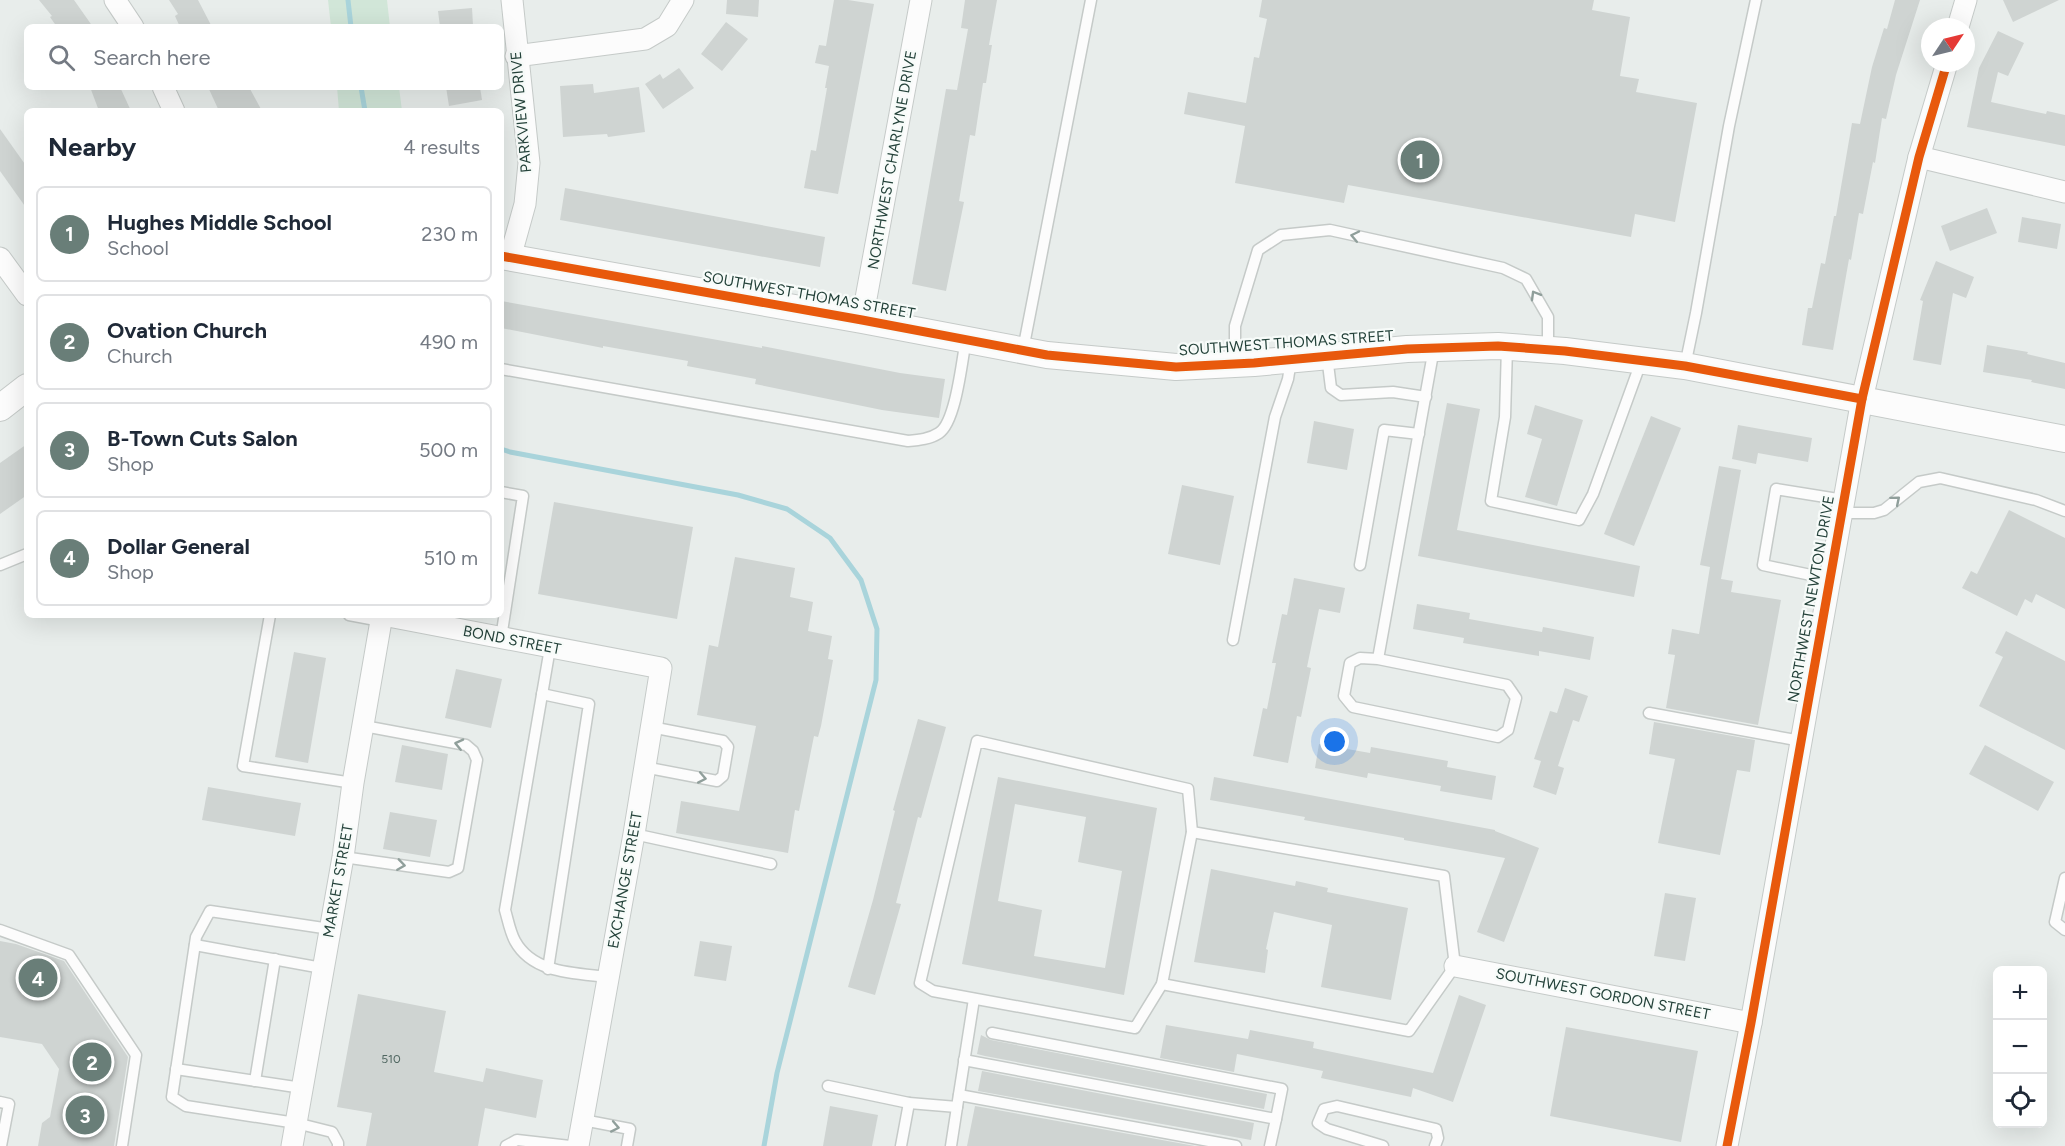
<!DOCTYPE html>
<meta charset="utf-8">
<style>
:root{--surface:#fff;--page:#f2f2f3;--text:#1f2937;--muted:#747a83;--line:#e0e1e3;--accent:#697e78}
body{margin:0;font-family:Figtree,sans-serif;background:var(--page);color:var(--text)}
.controls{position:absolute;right:18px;bottom:18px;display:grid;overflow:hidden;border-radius:9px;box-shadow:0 6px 24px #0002}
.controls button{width:54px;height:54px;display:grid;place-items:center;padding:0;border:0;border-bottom:2px solid var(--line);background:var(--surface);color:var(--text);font:30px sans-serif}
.compass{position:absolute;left:1921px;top:18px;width:54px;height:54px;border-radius:50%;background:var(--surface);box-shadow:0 6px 24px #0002;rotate:55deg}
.you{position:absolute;left:1335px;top:742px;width:21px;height:21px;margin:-15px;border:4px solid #fff;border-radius:50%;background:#1a73e8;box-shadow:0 0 0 9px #1a73e833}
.badge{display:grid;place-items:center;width:39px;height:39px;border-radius:50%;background:var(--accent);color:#fff;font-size:20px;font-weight:700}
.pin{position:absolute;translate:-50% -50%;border:3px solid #fff;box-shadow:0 2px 6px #0006}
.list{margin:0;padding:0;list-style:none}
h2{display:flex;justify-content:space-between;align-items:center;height:78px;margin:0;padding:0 24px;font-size:26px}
h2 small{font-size:20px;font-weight:400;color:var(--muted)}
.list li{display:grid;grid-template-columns:39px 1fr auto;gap:18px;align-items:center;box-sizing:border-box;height:96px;margin:0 12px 12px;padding:0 12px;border:2px solid var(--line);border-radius:9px}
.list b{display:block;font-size:22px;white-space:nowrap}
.list p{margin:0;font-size:20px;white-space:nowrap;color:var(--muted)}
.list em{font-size:20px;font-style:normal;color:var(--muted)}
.icon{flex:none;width:33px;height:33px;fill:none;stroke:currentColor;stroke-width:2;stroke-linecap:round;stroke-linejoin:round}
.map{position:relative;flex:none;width:2065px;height:1146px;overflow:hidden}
.search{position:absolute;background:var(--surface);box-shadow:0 6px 24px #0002;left:24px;top:24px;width:480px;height:66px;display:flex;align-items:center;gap:15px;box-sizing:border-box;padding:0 21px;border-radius:9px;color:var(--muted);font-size:22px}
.panel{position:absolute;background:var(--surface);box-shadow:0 6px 24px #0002;left:24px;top:108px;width:480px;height:510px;border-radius:9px}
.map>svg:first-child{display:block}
.green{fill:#d1e6d8}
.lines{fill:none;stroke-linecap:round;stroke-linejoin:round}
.stream{stroke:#a9d4db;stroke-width:5}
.building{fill:#cfd4d2;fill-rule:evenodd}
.service-casing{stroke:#c5cac8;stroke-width:13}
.minor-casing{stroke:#c5cac8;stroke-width:23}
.tertiary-casing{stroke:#c5cac8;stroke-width:28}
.service{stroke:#fcfcfc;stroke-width:10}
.minor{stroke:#fcfcfc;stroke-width:21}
.tertiary{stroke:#fcfcfc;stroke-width:26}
.cycleway-casing{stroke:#f7fbf9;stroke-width:13}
.cycleway{stroke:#e8590c;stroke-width:9}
.oneway{stroke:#909f9b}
.labels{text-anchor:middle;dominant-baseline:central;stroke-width:4.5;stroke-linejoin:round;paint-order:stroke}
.number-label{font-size:12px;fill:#506761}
.street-label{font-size:15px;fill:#24423a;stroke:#f7fbf9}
</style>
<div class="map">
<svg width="2065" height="1146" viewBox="0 0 2065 1146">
<rect width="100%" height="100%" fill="#e8edeb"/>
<!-- green -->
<g class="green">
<polygon points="328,0 387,0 390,27 331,27"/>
<polygon points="337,87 399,87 402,111 339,111"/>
</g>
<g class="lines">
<!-- stream -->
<g class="stream">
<polyline points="348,0 351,27"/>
<polyline points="361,87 365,111"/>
<polyline points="501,449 510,452 738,495 787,509 830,538 861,580 877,629 876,680 777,1073 764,1146"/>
</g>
</g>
<!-- building -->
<g class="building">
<polygon points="39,0 74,0 93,27 57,27 50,17 52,16"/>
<polygon points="169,0 198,0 212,27 180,27 175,16 178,14"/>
<polygon points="727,0 759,0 758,17 726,14"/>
<polygon points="834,0 848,0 874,4 838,194 804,188 811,150 816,151 827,88 825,88 829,66 815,63 819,45 826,46"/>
<polygon points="965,0 997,0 989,45 992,45 986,83 983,83 975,136 970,135 959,201 964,202 946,291 912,284 946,89 957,90 968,29 961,28"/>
<polygon points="1262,0 1594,0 1592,10 1630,17 1620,76 1639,79 1636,92 1697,103 1675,222 1635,214 1631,237 1348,185 1344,203 1235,183 1245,126 1184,114 1188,92 1246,103 1254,57 1259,58 1267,19 1259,17"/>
<polygon points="1895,0 1920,0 1896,75 1886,119 1882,118 1875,163 1873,162 1863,214 1859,213 1851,260 1849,259 1833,350 1802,345 1808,308 1812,308 1821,263 1825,264 1834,216 1836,216 1852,123 1860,124 1872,67 1884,28 1887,29"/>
<polygon points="2003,0 2059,0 2013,22"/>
<polygon points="472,8 473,25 440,27 438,11"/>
<polygon points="726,22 748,39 722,71 701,54"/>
<polygon points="1998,31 2024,43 2008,76 1998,72 1991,102 2046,114 2047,111 2065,115 2065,146 1967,127 1979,68"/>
<polygon points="679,68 694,88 663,109 645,84 660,74 663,79"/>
<polygon points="593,84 594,93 639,87 645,132 608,137 607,134 563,137 560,86"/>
<polygon points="90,87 120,87 131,111 99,111"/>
<polygon points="208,87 249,87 262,111 219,111"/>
<polygon points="446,87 480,87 482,100 449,106"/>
<polygon points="0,129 27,167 27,209 0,171"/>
<polygon points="565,188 825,237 820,267 560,220"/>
<polygon points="1987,208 1997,233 1950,251 1941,226"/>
<polygon points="2022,217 2061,224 2057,249 2018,242"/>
<polygon points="1936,261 1974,277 1966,298 1953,293 1941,365 1913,360 1923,301 1920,300"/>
<polygon points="501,301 762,348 762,346 900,373 945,379 939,418 882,410 755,384 756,379 687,366 688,361 603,346 603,348 501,328"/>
<polygon points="1987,345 2028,352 2027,354 2065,363 2065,389 2031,382 2032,380 1983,372"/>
<polygon points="1447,403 1480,409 1457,530 1640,566 1634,597 1418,556"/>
<polygon points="1535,405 1583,420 1557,506 1525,497 1542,439 1527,434"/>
<polygon points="1651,416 1681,428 1634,546 1604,534"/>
<polygon points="1314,421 1354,429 1347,470 1307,463"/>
<polygon points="1738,425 1812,438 1808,462 1758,453 1756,464 1732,459"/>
<polygon points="27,444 27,495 0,514 0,463"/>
<polygon points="1719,466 1741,470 1721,579 1733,581 1731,592 1781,600 1758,725 1666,708 1675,655 1668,654 1672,629 1699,634 1710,567 1700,565"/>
<polygon points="1182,485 1234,496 1220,565 1168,554"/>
<polygon points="554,502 693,527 677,619 538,594"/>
<polygon points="2009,510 2065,538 2065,609 2036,594 2032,603 2025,599 2017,616 1962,588 1971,571 1977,574"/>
<polygon points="735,557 795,568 790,597 813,602 808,631 832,636 828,659 833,660 821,726 818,737 814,736 799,811 795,810 788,853 676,833 681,801 739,811 756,726 697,715 709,645 718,647"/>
<polygon points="1294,578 1345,588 1340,613 1319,609 1307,667 1311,668 1301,717 1297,716 1288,763 1253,756 1263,708 1267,709 1276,663 1272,663 1282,614 1287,615"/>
<polygon points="1417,604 1470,613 1469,619 1542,632 1543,627 1594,637 1590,660 1539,651 1539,656 1463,643 1464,638 1413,629"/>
<polygon points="2006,631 2065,661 2065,750 1979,706 2003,657 1995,653"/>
<polygon points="294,652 326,658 308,763 275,757"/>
<polygon points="456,669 502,679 491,728 445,718"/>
<polygon points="1565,688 1588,696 1579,722 1573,720 1558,766 1564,768 1556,795 1533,787 1541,761 1534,759 1550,711 1557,713"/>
<polygon points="918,719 946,727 921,818 918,817 896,903 901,904 875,995 848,987 873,900 895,811 893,810"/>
<polygon points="1654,722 1755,740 1750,772 1737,770 1720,855 1658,843 1675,759 1649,754"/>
<polygon points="1319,744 1370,753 1371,747 1448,761 1447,767 1496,776 1492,800 1440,791 1441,786 1368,773 1367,778 1315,768"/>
<polygon points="402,745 448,754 442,790 395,782"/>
<polygon points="1985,745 2054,782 2038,811 1969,774"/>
<path d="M998 777 1157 808 1124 995 962 964ZM1015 804 1086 817 1078 862 1122 871 1105 968 1034 956 1042 910 998 901Z"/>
<polygon points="1214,777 1495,830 1495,831 1539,848 1504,942 1477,932 1505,858 1404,840 1404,838 1304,820 1305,817 1210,800"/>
<polygon points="208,787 301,803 295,836 202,820"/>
<polygon points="390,812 437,820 430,857 383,849"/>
<polygon points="1211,869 1295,886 1296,881 1328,888 1327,892 1408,908 1391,1000 1321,987 1332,925 1274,912 1266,949 1268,950 1265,973 1194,962"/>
<polygon points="1665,893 1696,898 1685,961 1654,956"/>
<polygon points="0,941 16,944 64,961 128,1057 114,1146 38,1146 42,1123 50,1117 59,1069 42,1044 0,1037"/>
<polygon points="700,941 732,946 726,981 694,976"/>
<polygon points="358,994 446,1011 434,1072 483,1082 486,1068 543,1080 536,1118 485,1108 478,1146 366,1146 372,1113 337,1107"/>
<polygon points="1459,995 1486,1005 1453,1102 1413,1088 1411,1097 1321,1078 1323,1071 1237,1054 1234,1072 1160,1058 1166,1025 1248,1039 1250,1030 1314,1042 1313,1048 1433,1073"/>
<polygon points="1566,1027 1698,1051 1681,1142 1550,1116"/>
<polygon points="981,1035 991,1040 1267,1094 1264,1109 985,1056 977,1054"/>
<polygon points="982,1071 1254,1123 1251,1140 978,1091"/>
<polygon points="830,1106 878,1115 872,1146 823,1146"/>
<polygon points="975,1106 1195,1146 967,1146"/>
</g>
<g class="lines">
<!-- service casing -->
<g class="service-casing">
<g id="service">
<polyline points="1507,347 1505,417 1491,501 1579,520 1593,494 1641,362"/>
<polyline points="1023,350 1091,0"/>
<polyline points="1327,356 1331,388 1341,395 1393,392 1426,397"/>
<polyline points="1235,364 1235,326 1258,250 1281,235 1330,230 1503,268 1526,279 1548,317 1548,349"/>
<polyline points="1685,366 1696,313 1729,126 1756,0"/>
<path d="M501 369 908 441C919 440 930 439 939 433 956 422 962 360 966 339"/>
<polyline points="501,492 523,496 501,638"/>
<polyline points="1842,513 1874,513 1884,510 1919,482 1940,478 2036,500 2065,511"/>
<polyline points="0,565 27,554"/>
<polyline points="1360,565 1384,430 1419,434"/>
<polyline points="1830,579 1763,565 1776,489 1844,500"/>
<polyline points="270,615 243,766 353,783"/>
<polyline points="349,615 381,621"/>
<polyline points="1233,640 1275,417 1288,379 1291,360"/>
<path d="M550 648 505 910C508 920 510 932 515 941 533 974 576 973 608 977"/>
<polyline points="1378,659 1507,685 1516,698 1508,730 1498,737 1353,707 1344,696 1350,663 1360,658 1378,659 1434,348"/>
<polyline points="542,694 589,704 548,969"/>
<polyline points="1649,713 1801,741"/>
<polygon points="977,741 1188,789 1192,832 1444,876 1455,966 1409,1031 1162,984 1135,1028 933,991 920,983"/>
<polyline points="644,767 717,781 723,776 728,747 723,741 651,727"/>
<polyline points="634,834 771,864"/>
<polyline points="343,857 449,872 458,868 477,760 473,751 466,745 364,726"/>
<polyline points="2065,878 2055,922 2065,930"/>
<polyline points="330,929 210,911 196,937 172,1097 186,1106 296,1123 332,1132 338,1143 338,1146"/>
<polyline points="0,930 69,955 136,1055 122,1146"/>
<polyline points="195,945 322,968"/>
<polyline points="1162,984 1192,832"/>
<polyline points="992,1033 1282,1089 1276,1119"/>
<polyline points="964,1060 1276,1119 1270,1146"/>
<polyline points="176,1069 302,1088"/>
<polyline points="255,1081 275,959"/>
<polyline points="828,1086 909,1103 957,1107 974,999"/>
<polyline points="959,1095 1236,1146"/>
<polyline points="0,1102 9,1104 1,1146"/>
<polyline points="583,1120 630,1129 627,1146"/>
<polyline points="506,1146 517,1140 570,1146"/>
<polyline points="901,1146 909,1103"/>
<polyline points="951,1146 957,1107"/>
<polyline points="1383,1146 1327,1129 1318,1123 1324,1109 1337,1106 1436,1129 1438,1138 1435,1146"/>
</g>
</g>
<!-- minor casing -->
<g class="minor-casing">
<g id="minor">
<polyline points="115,0 133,27"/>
<polyline points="1958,27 1966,0"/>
<polyline points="516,56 645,39 667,26 683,0"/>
<polyline points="163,87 174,111"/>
<polyline points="1919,157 2065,192"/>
<polyline points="0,258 27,295"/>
<polyline points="510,258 525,204 529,163 512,0"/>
<polyline points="862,320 921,0"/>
<polyline points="383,615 661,668 634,834 578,1146"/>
<polyline points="1455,966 1751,1023"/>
<polyline points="292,1146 343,857 353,783 382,615"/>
<polyline points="1727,1146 1751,1023 1862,399 1919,157 1947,63"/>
</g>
</g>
<!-- tertiary casing -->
<g class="tertiary-casing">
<g id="tertiary">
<polyline points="501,256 862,320 1047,355 1176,367 1254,363 1407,349 1498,346 1565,351 1685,366 2065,439"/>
<polyline points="0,408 27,387"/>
</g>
</g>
<!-- service -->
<use href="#service" class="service"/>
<!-- minor -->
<use href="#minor" class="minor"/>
<!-- tertiary -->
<use href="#tertiary" class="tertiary"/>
<!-- cycleway casing -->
<g class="cycleway-casing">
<g id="cycleway">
<polyline points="501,256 862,320 1047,355 1176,367 1254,363 1407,349 1498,346 1565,351 1685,366 1862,399"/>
<polyline points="1727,1146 1751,1023 1862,399 1919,157 1947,63"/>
</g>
</g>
<!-- cycleway -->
<use href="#cycleway" class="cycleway"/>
</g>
<!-- one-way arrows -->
<defs><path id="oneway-chevron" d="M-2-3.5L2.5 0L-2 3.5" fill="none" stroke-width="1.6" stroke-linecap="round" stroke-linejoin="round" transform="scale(1.5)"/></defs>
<g class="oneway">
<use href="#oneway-chevron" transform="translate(1355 236) rotate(-168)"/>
<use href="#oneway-chevron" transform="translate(1535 295) rotate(-120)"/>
<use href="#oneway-chevron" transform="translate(1896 500) rotate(-40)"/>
<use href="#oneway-chevron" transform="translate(459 744) rotate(-167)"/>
<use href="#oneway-chevron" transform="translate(702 778) rotate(11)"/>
<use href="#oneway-chevron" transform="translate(401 865) rotate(8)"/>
<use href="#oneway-chevron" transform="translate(615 1127) rotate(11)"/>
</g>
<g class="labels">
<!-- number labels -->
<g class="number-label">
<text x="391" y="1059">510</text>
</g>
<!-- street labels -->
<g class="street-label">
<text transform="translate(521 112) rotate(-95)">PARKVIEW DRIVE</text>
<text transform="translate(892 160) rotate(-80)">NORTHWEST CHARLYNE DRIVE</text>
<text transform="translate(809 295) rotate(10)">SOUTHWEST THOMAS STREET</text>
<text transform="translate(1286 343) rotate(-4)">SOUTHWEST THOMAS STREET</text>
<text transform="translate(1811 599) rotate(-80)">NORTHWEST NEWTON DRIVE</text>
<text transform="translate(512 640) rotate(11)">BOND STREET</text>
<text transform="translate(625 880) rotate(-80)">EXCHANGE STREET</text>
<text transform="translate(338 881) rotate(-80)">MARKET STREET</text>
<text transform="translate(1603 994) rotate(11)">SOUTHWEST GORDON STREET</text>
</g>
</g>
</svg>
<div class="controls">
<button>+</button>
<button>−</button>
<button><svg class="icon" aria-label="locate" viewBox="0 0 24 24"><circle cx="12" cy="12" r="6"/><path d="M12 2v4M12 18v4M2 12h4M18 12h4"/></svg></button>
</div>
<svg class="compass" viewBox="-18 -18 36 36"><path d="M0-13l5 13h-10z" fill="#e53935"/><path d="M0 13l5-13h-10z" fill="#747a83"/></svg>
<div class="you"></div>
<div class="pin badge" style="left:1420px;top:160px">1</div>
<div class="pin badge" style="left:92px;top:1062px">2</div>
<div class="pin badge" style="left:85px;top:1115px">3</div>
<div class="pin badge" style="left:38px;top:978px">4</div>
<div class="search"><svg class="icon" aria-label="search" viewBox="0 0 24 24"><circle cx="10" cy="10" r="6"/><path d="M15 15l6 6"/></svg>Search here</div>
<section class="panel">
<h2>Nearby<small>4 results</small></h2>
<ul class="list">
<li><span class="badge">1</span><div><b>Hughes Middle School</b><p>School</p></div><em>230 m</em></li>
<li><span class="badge">2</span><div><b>Ovation Church</b><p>Church</p></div><em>490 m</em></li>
<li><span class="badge">3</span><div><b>B-Town Cuts Salon</b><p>Shop</p></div><em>500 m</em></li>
<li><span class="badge">4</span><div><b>Dollar General</b><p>Shop</p></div><em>510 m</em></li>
</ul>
</section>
</div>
